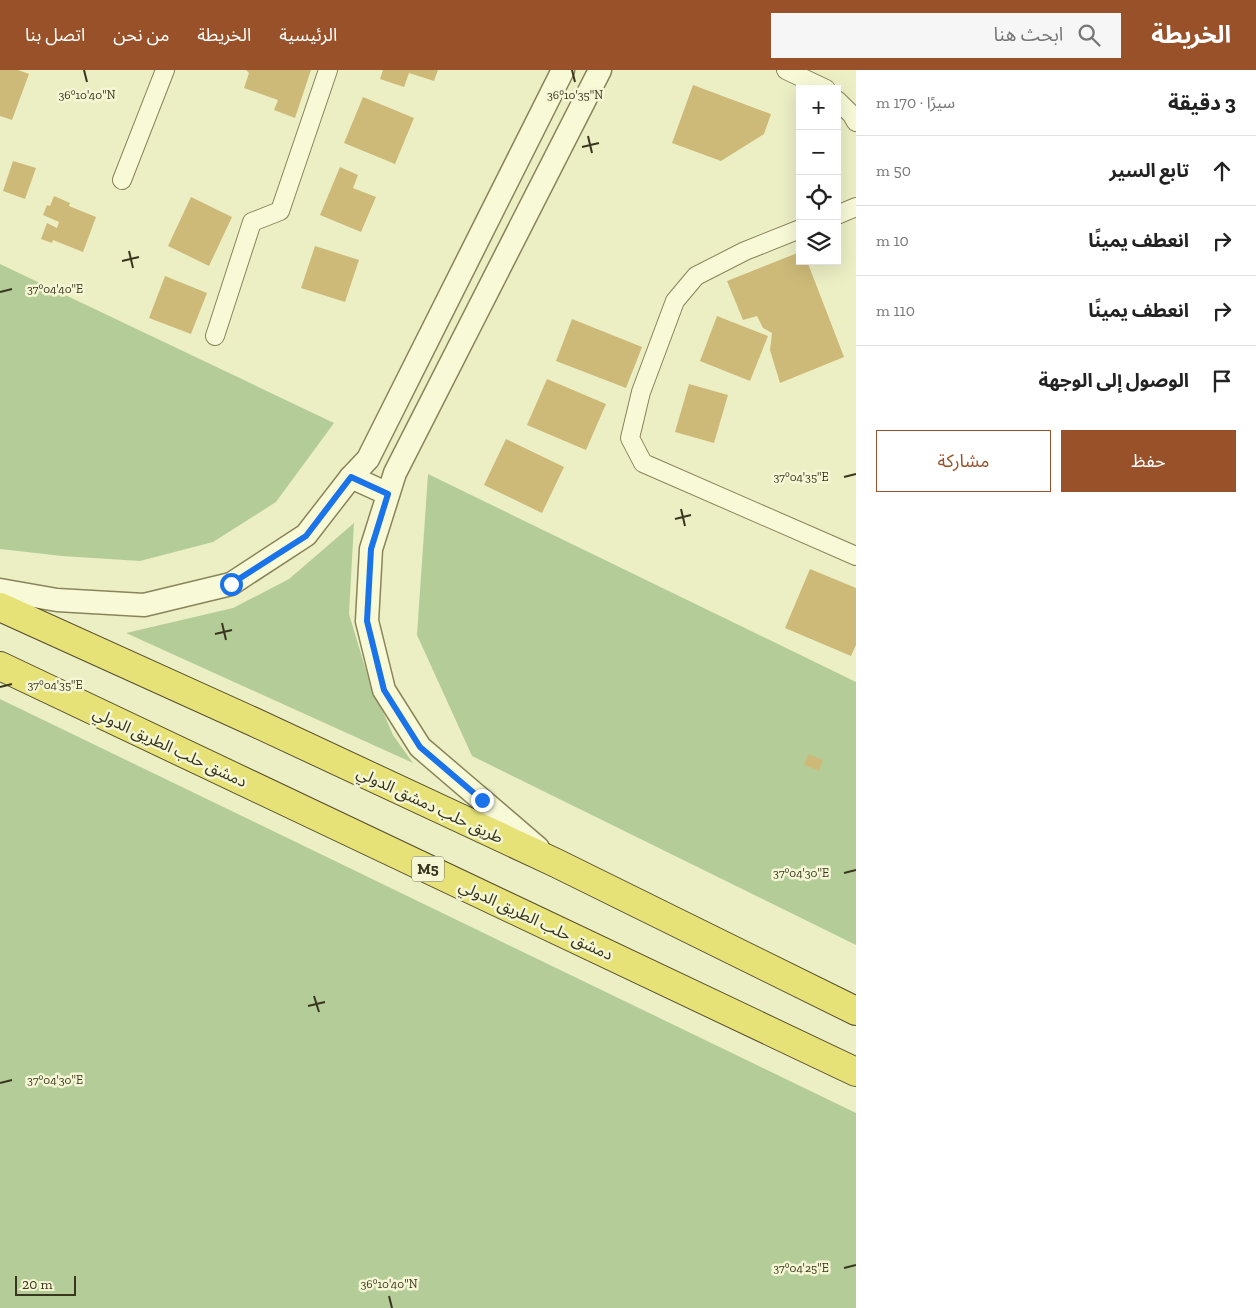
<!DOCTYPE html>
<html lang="ar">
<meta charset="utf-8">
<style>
:root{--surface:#fff;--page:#f6f6f6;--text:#222;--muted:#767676;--line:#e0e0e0;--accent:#995129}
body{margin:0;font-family:"Zilla Slab","Noto Sans Arabic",serif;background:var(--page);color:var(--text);direction:rtl}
.controls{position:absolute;right:15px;top:15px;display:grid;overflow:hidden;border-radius:0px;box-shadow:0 5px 20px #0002}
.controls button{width:45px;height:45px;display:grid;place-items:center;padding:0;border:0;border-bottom:1px solid var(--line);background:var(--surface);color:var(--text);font:25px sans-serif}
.scale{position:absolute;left:15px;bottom:12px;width:61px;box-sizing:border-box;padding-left:5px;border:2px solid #39351e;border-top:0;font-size:14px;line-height:18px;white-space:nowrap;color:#39351e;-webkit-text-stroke:4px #f4f6d4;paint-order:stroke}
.stop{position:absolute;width:15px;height:15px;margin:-11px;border:4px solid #1a73e8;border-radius:50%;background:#fff}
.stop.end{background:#1a73e8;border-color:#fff;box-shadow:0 1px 5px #0008}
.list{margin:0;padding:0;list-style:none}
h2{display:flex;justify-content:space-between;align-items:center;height:65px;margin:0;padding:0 20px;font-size:21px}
h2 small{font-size:16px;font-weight:400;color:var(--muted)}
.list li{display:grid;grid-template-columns:32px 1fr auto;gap:15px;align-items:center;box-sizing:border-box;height:70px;padding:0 20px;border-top:1px solid var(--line)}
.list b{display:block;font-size:19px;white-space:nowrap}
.list em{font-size:16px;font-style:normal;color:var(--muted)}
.actions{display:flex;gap:10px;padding:15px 20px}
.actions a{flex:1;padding:11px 0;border:1px solid var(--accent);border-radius:0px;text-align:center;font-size:18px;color:var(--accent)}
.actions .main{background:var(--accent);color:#fff}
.icon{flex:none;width:28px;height:28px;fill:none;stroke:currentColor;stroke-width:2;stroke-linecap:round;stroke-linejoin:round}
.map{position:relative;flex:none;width:856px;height:1238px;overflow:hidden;direction:ltr}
header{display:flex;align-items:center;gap:30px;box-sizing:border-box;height:70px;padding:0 25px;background:var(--accent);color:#fff}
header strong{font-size:24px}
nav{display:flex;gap:28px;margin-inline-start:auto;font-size:18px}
.search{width:350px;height:45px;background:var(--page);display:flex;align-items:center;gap:12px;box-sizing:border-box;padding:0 18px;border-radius:0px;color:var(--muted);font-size:19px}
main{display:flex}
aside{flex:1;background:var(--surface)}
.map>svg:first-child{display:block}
.green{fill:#b4cd98}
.building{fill:#cdba79}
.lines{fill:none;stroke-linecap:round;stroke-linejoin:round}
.minor-casing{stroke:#8a845a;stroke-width:20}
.tertiary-casing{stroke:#8a845a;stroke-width:25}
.trunk-casing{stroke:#57502e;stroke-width:30}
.minor{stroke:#f7f9d7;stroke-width:18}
.tertiary{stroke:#f7f9d7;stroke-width:22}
.trunk{stroke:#e6e278;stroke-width:28}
.route{stroke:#1a73e8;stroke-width:6}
.ticks{fill:none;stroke:#39351e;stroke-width:2}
.labels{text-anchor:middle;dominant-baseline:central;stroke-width:5;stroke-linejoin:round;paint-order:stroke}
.shield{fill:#f4f6d4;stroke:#716f55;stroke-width:1}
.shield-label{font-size:15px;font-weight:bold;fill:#39351e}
.street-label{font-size:16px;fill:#39351e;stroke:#f4f6d4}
.ticks-label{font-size:12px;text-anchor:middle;fill:#39351e;stroke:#f4f6d4;stroke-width:5;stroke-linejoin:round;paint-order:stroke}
</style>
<header>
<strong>الخريطة</strong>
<div class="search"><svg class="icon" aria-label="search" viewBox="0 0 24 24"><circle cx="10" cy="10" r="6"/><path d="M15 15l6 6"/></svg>ابحث هنا</div>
<nav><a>الرئيسية</a><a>الخريطة</a><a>من نحن</a><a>اتصل بنا</a></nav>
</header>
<main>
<aside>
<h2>3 دقيقة<small>سيرًا · 170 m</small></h2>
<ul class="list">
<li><svg class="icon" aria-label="ahead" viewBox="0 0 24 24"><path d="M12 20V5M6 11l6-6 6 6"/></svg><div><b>تابع السير</b></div><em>50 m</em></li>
<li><svg class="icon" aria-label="right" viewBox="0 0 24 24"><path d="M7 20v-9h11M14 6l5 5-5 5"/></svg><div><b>انعطف يمينًا</b></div><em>10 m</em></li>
<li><svg class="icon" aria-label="right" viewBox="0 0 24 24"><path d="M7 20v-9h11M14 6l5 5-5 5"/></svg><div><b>انعطف يمينًا</b></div><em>110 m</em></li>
<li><svg class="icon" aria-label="arrive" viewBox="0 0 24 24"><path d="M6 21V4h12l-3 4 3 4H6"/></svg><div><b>الوصول إلى الوجهة</b></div></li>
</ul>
<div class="actions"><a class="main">حفظ</a><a>مشاركة</a></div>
</aside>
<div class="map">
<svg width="856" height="1238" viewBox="0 0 856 1238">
<rect width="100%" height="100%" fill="#ecefc4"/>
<!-- green -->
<g class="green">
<polygon points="0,194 334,353 276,432 213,472 140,491 62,486 0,479"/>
<polygon points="428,404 856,612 856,875 472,686 417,565"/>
<polygon points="354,453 349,544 368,607 393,665 413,693 126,563 233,538 289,509"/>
<polygon points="0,629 856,1043 856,1238 0,1238"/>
</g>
<!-- building -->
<g class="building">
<polygon points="0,0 18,0 29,4 12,50 0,46"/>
<polygon points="246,0 311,0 295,48 274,40 278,30 244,18 249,3"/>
<polygon points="383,0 438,0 434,11 409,3 404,17 380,9"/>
<polygon points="693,15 771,44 764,64 721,91 672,73"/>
<polygon points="363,27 414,48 395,94 344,73"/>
<polygon points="13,91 36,98 25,129 3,121"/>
<polygon points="340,97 358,105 353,118 376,127 361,162 320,145"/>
<polygon points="54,126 70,133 69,136 96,147 83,182 53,170 52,173 41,169 47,153 57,158 59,152 43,145 47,135 50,136"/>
<polygon points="191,127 232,147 209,196 168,176"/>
<polygon points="315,176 359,190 345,232 301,218"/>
<polygon points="800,182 800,191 807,191 844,287 780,313 770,280 772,263 763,258 757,246 743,250 727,211"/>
<polygon points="165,206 207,223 191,264 149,248"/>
<polygon points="717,246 768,266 750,311 700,291"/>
<polygon points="572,249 642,277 626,318 556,291"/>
<polygon points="547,309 606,334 586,380 527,355"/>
<polygon points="689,314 728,325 714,373 675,362"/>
<polygon points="506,369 564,397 542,443 484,415"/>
<polygon points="810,499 856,518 856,575 851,586 785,558"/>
<polygon points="808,684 823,690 819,701 804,695"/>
</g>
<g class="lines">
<!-- minor casing -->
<g class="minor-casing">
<g id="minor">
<polyline points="786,0 826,19"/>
<polyline points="837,30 852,45 856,52"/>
<polyline points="122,110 165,0"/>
<polyline points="837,145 856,137"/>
<polyline points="800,159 745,181 696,206 675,231 641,322 630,368 643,393 856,486"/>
<polyline points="215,266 252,152 280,141 328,0"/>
</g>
</g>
<!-- tertiary casing -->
<g class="tertiary-casing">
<g id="tertiary">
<polyline points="351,407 388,424"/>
<polyline points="0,520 57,530 144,535 231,514 306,465 351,407 368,389 563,0"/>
<polyline points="538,778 420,677 384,620 367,551 371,479 395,403 600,0"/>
</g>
</g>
<!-- trunk casing -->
<g class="trunk-casing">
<g id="trunk">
<polyline points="0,537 254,652 556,793 856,941"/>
<polyline points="0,596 856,1002"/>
</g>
</g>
<!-- minor -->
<use href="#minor" class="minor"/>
<!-- tertiary -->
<use href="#tertiary" class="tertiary"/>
<!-- trunk -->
<use href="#trunk" class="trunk"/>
</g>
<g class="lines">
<!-- route -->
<polyline class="route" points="231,514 306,466 351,407 388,424 371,479 367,551 384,620 420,677 482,730"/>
</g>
<!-- ticks -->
<path class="ticks" d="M84 0 87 12M572 0 575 12M588 66 592 83M582 77 599 73M129 181 133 198M122 191 139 187M0 222 12 219M844 407 856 404M681 439 685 456M675 449 691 445M222 553 226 570M215 564 232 560M0 617 12 614M844 803 856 800M314 926 319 942M308 936 325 932M0 1013 12 1010M844 1198 856 1195M389 1226 392 1238"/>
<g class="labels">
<!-- shield labels -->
<rect class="shield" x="412" y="786.5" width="32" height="25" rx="4"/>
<g class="shield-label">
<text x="428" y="799">M5</text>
</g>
<!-- street labels -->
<g class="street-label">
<text transform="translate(170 677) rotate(25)">دمشق حلب الطريق الدولي</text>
<text transform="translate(430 735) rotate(25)">طريق حلب دمشق الدولي</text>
<text transform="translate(536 850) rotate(25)">دمشق حلب الطريق الدولي</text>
</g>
</g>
<g class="ticks-label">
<text x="575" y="29">36°10'35"N</text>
<text x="87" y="29">36°10'40"N</text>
<text x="55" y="223">37°04'40"E</text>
<text x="801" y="411">37°04'35"E</text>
<text x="55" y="619">37°04'35"E</text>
<text x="801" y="807">37°04'30"E</text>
<text x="55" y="1014">37°04'30"E</text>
<text x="801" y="1202">37°04'25"E</text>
<text x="389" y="1218">36°10'40"N</text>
</g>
</svg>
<div class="controls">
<button>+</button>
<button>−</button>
<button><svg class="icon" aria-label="locate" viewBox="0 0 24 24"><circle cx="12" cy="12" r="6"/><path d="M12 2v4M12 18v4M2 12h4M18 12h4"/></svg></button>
<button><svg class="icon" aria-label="layers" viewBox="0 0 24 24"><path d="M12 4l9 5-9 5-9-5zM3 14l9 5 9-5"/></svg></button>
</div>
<div class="scale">20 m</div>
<div class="stop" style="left:231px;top:514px"></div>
<div class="stop end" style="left:482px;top:730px"></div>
</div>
</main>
